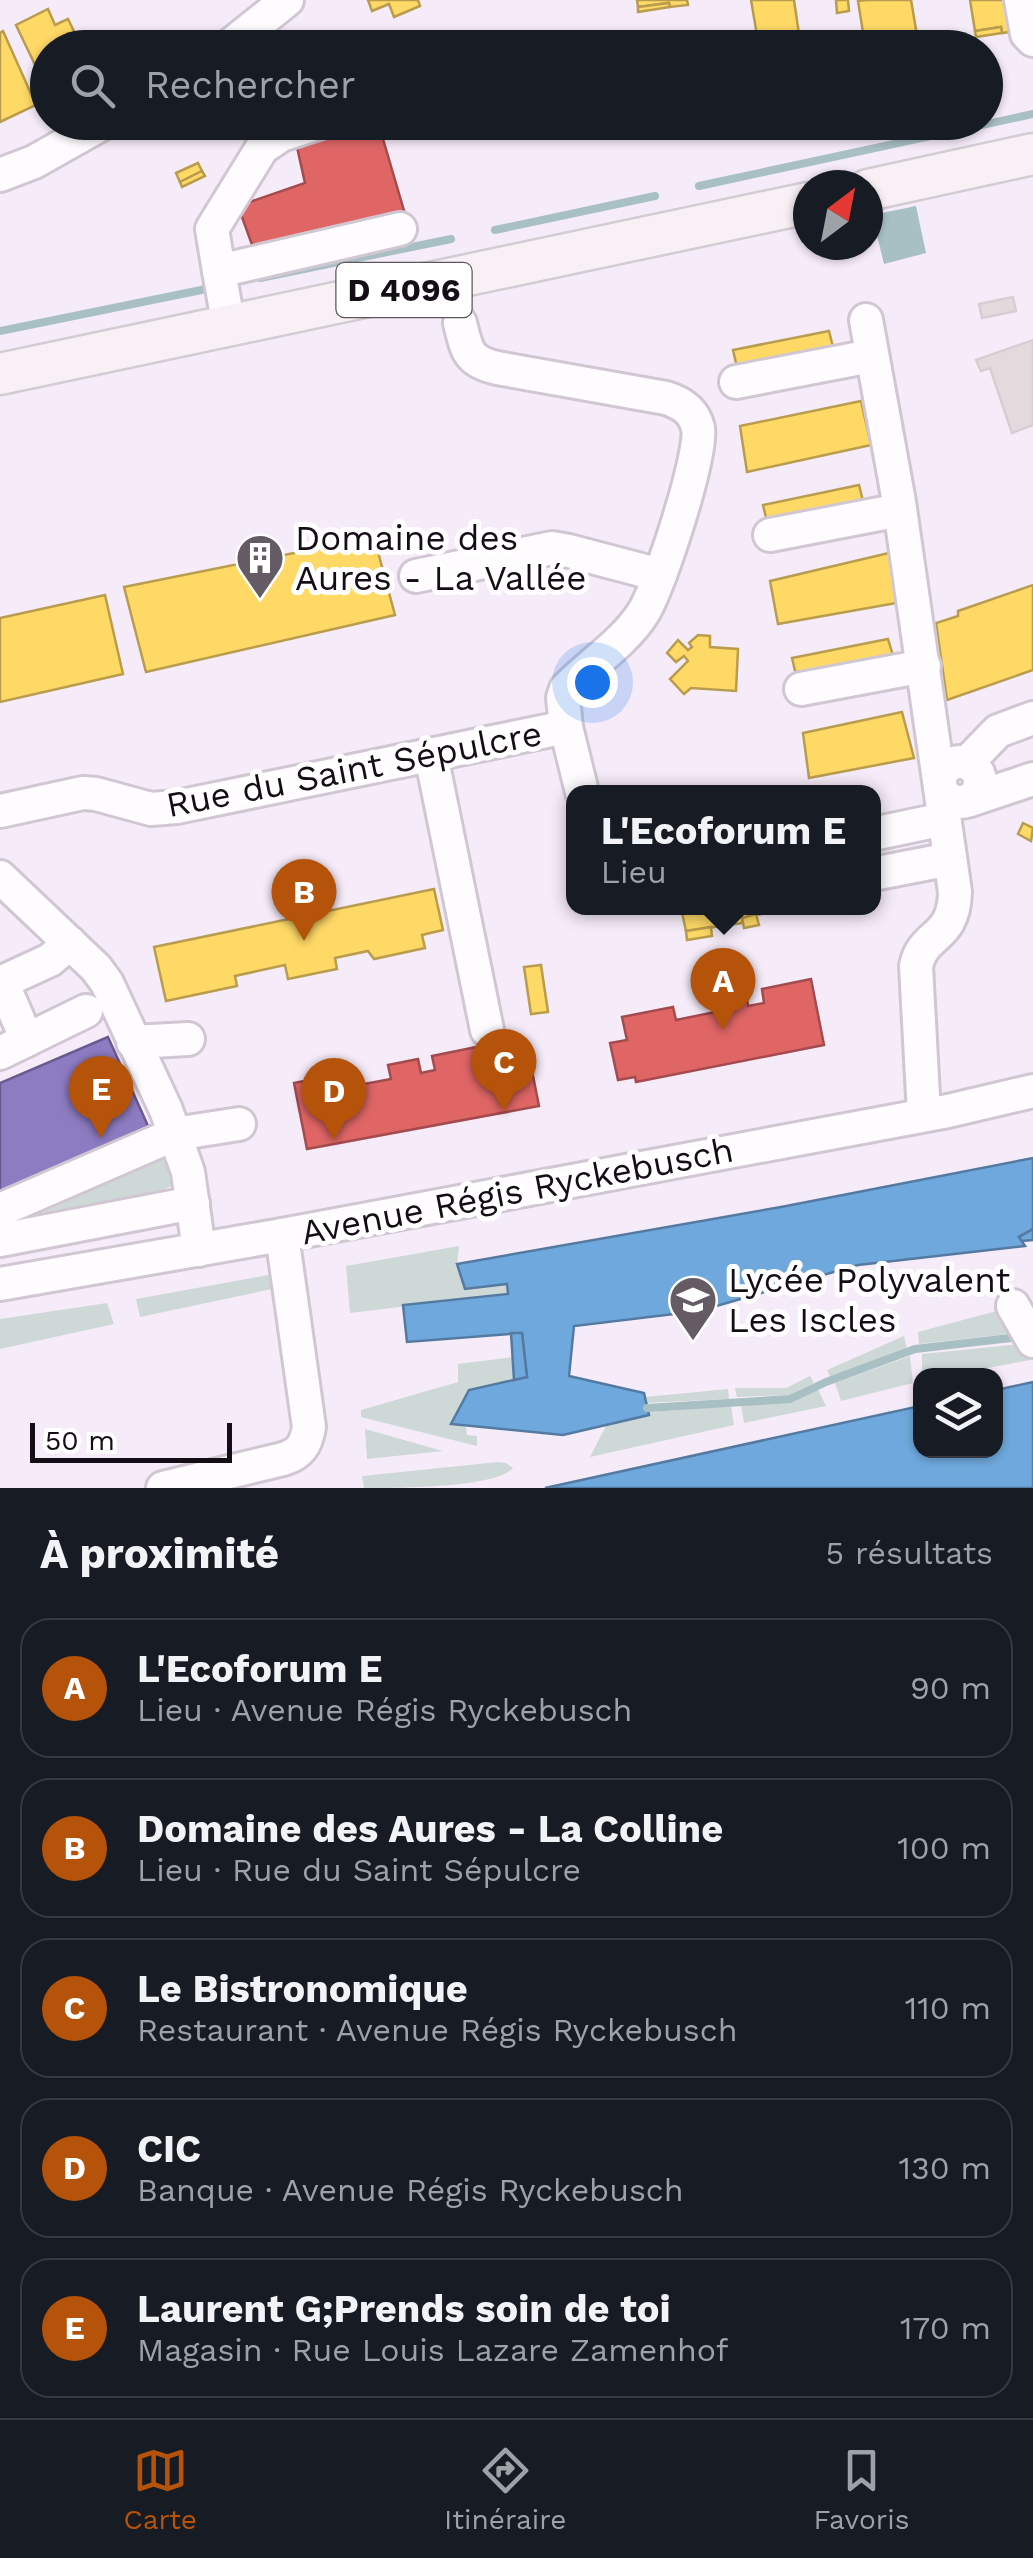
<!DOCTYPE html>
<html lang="fr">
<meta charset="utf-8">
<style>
:root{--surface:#171b24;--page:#20242c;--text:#f1f3f6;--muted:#9ea1a6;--line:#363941;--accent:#b45309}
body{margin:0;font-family:"Work Sans",sans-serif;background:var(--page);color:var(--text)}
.controls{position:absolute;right:30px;bottom:30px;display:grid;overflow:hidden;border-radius:20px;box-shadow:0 2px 8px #0004}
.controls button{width:90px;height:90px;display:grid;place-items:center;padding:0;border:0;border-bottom:2px solid var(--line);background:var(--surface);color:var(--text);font:50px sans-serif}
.compass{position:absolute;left:793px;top:170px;width:90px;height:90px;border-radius:50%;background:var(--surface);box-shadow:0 2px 8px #0004;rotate:32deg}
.scale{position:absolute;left:30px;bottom:25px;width:202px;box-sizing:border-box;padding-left:10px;border:5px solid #150d16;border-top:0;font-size:28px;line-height:35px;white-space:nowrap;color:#150d16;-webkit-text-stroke:8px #fff;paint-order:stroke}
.you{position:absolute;left:592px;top:682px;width:35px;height:35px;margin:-25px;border:8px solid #fff;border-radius:50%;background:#1a73e8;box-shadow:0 0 0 15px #1a73e833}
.badge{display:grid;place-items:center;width:65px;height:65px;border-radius:50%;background:var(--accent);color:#fff;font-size:32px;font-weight:700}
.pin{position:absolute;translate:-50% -82px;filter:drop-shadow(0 2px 5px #0008)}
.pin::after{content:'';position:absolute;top:52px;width:35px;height:30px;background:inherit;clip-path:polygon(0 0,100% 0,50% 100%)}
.popup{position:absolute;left:566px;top:785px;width:315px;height:130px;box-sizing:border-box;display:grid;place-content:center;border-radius:20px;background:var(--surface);filter:drop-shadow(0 2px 8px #0005);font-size:32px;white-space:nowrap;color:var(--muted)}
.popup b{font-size:38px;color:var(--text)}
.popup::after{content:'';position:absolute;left:50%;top:100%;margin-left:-20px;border:20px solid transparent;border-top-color:var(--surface)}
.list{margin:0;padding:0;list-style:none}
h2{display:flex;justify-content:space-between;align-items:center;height:130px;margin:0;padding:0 40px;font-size:42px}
h2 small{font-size:32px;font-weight:400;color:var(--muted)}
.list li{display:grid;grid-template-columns:65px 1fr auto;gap:30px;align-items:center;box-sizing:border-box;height:140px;margin:0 20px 20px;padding:0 20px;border:2px solid var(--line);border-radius:30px}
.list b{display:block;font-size:38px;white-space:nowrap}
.list p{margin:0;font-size:32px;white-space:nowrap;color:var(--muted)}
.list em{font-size:32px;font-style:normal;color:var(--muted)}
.icon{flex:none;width:55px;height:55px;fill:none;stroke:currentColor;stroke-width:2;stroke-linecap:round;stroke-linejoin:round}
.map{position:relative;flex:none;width:1033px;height:1488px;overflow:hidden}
.search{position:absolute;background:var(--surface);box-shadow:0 2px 8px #0004;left:30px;right:30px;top:30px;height:110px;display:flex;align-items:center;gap:25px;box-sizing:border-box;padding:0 35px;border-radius:55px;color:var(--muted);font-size:38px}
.sheet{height:930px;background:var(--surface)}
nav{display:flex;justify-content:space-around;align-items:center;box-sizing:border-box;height:140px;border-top:2px solid var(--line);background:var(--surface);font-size:28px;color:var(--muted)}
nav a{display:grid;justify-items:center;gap:5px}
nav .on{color:var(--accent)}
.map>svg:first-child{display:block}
.green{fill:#ced8d6}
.water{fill:#a8bfc4}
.homes{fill:#ffd966;stroke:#b99c4e;stroke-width:2.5}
.shops{fill:#e06666;stroke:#a34b4e;stroke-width:2.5}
.offices{fill:#8e7cc3;stroke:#6a5b8f;stroke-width:2.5}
.schools{fill:#6fa8dc;stroke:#547aa1;stroke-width:2.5}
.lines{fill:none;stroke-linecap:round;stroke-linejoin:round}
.stream{stroke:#a8bfc4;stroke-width:8}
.building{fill:#e4dade;stroke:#d8cdd1;stroke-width:2.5}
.minor-casing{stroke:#d0c7d2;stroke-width:38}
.major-casing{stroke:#d2ccd3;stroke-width:45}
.minor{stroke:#fefcfe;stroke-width:32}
.major{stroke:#f8f0f4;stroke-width:40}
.labels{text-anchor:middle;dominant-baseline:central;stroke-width:10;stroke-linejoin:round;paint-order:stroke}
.shield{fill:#fff;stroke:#5b565c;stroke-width:2.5}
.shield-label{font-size:32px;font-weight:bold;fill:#150d16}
.poi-label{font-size:35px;fill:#150d16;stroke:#fff;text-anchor:start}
.street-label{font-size:35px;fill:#150d16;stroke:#fff}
</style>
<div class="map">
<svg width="1033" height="1488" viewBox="0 0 1033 1488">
<rect width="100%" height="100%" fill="#f6ecf9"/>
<!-- green -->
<g class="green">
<polygon points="174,1153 174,1185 162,1190 63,1210 24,1221"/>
<polygon points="459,1246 457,1264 465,1288 507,1284 508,1294 350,1313 346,1266"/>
<polygon points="274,1274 277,1288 140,1317 136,1299"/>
<polygon points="107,1303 114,1324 0,1349 0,1319"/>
<polygon points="1004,1309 1017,1333 919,1344 918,1332"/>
<polygon points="904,1336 907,1349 831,1378 827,1370"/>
<polygon points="1021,1344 1030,1360 950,1375 922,1375 922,1354"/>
<polygon points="910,1356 913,1383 841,1401 835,1383"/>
<polygon points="513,1357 514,1380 469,1390 452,1424 466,1427 467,1435 477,1436 477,1446 361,1417 361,1410 458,1382 458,1364"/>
<polygon points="810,1376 814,1383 790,1395 737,1397 735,1388 786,1388"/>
<polygon points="728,1389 729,1399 646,1403 645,1397"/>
<polygon points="818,1389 826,1406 744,1423 741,1405 789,1402"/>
<polygon points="731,1406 734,1425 590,1457 607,1424 648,1416 648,1412"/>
<polygon points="365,1429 443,1451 367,1459"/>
<path d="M498 1462 506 1463 513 1468C496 1488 396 1488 364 1488L362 1476Z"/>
</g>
<!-- water -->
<polygon class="water" points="916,206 926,253 884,264 872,215"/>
<!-- homes -->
<g class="homes">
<polygon points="368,0 418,0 420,6 394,17 389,4 372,11"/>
<polygon points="637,0 687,0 688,5 670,7 669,3 638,7"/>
<polygon points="751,0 794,0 799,34 758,41"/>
<polygon points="836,0 848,0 849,11 837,13"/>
<polygon points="866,0 911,0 918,41 900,45 899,40 865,45 858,1"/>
<polygon points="970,0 1013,0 1017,31 1002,33 1001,27 975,31"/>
<polygon points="669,3 670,7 638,12 638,7"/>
<polygon points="48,9 55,25 68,19 82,48 48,48 48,92 16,25"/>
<polygon points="1001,27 1002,33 976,37 975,31"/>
<polygon points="3,31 36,105 0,122 0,33"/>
<polygon points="325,40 328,48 296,48"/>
<polygon points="899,40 900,45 866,48 865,45"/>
<polygon points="198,163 202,171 180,182 176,173"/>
<polygon points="202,171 205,176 182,187 180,182"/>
<polygon points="829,331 834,351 738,372 733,350"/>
<polygon points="861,401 871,445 747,472 740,426"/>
<polygon points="859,485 864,505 768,526 763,505"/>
<polygon points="374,537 395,615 146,672 124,587"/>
<polygon points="893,552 902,602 778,624 770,581"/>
<polygon points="1033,585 1033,670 947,700 936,623 958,616 958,611"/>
<polygon points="105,595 123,674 0,702 0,618"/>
<polygon points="698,635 710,636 710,647 738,649 736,691 691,688 684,694 670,679 688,661 684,656 676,662 667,653 678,640 688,650 692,647 689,643"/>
<polygon points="888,639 894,659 797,679 792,658"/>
<polygon points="902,712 914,758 809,778 803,733"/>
<polygon points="1023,823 1033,828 1031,841 1018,834"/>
<polygon points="434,889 443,930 422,935 425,948 374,959 368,951 335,958 337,969 288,979 285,965 235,976 237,986 166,1001 154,947"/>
<polygon points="681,908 784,908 785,909 742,918 743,923 686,931"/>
<polygon points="756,914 759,925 744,928 742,918"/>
<polygon points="711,927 712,936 687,940 686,931"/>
<polygon points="541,965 548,1012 531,1014 524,967"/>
</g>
<!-- shops -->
<g class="shops">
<polygon points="344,122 378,122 405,214 255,253 238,206 305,183 295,138"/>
<polygon points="811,979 824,1045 636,1082 635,1077 618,1080 610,1043 627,1040 622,1017 673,1007 676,1020 720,1011 717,998 746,992 748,1006 764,1003 762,989"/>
<polygon points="496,1043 500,1061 529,1056 539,1106 307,1149 294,1083 345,1073 348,1087 391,1079 388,1065 418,1059 421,1073 435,1070 432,1056"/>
</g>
<!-- offices -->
<polygon class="offices" points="108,1037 148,1126 0,1194 0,1083"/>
<!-- schools -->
<g class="schools">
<polygon points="1033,1158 1033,1229 1019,1237 1025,1246 858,1265 699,1311 574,1326 569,1376 644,1393 649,1415 563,1435 451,1424 469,1390 527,1377 522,1333 407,1342 403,1305 508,1294 507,1284 465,1289 457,1264 781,1207"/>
<polygon points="1033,1229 1033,1240 1022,1241 1019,1237"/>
<polygon points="511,1333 522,1333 527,1377 514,1380"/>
<polygon points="1033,1382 1033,1488 545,1488 920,1406 920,1450 996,1450 996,1390"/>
</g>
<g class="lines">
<!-- stream -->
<g class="stream">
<polyline points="699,186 1033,114"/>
<polyline points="495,230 655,196"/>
<polyline points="260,278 451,239"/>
<polyline points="0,331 216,287"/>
<polyline points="647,1408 790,1399 826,1382 915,1349 1019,1337"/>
</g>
</g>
<!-- building -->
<g class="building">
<polygon points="1013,297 1016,311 982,318 979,304"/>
<polygon points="1033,340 1033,425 1012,433 990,368 981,371 976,360"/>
</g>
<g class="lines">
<!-- minor casing -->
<g class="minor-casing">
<g id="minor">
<polyline points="1021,0 1027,34 1033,40"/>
<polyline points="227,48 287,0"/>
<polyline points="0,175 34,162 105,122"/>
<polyline points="219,271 212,229 262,148 281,135 321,122"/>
<path d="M866 320 899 502 955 892C954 940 923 932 916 966L924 1115"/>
<polyline points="229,327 219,271 400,229"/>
<polyline points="736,382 871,356"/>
<polyline points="770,535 900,510"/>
<polyline points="416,576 552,548 569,551 660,575"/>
<polyline points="801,689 924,666"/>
<polyline points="566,727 582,792"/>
<polyline points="431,755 487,1030"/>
<circle cx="960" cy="782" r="20"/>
<polyline points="967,763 998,731 1033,718"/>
<polyline points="970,800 1033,779"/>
<path d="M0 811 83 793 96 794 151 809 177 807 566 727 563 698 566 689C590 664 624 643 643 613 659 589 703 453 698 428 694 411 682 403 666 398L497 368C467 361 467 350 460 323"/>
<polyline points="873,834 944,819"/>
<polyline points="873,874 950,859"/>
<polyline points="0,877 96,968 107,983 166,1110 188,1172 199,1250"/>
<polyline points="2,982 27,1040"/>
<polyline points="0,983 50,960 70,943"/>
<polyline points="133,1042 188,1039"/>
<polyline points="0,1053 86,1011"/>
<polyline points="0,1210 175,1134 239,1124"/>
<polyline points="0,1240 193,1203"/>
<polyline points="0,1284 282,1235 948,1111 1033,1091"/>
<polyline points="1013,1306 1033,1341"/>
<path d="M163 1488 283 1459C300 1454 306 1445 309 1427L282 1235"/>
</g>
</g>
<!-- major casing -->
<g class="major-casing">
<g id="major">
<polyline points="868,190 1033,154"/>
<polyline points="0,374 808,203"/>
</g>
</g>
<!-- minor -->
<use href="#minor" class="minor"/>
<!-- major -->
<use href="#major" class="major"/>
</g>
<!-- icons -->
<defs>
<g id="building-pin" transform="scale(2.5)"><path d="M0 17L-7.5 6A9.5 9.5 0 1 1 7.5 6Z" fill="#645b65" stroke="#fff"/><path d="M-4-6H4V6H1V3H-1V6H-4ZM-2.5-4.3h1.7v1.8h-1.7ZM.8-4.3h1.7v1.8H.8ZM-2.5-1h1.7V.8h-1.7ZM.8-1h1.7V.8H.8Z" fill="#fff"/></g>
<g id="school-pin" transform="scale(2.5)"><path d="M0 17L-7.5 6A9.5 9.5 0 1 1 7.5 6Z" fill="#645b65" stroke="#fff"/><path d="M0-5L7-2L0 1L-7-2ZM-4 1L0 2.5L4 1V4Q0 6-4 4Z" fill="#fff"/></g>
</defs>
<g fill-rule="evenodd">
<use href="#building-pin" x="260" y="558"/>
<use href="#school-pin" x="693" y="1300"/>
</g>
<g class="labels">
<!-- shield labels -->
<rect class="shield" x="336.5" y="263" width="135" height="54" rx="8"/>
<g class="shield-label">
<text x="404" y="290">D 4096</text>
</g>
<!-- poi labels -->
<g class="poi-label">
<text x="295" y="538">Domaine des<tspan x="295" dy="40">Aures - La Vallée</tspan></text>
<text x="728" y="1280">Lycée Polyvalent<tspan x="728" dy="40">Les Iscles</tspan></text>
</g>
<!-- street labels -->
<g class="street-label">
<text transform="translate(354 769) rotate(-11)">Rue du Saint Sépulcre</text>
<text transform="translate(517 1191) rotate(-11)">Avenue Régis Ryckebusch</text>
</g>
</g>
</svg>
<div class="controls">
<button><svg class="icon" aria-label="layers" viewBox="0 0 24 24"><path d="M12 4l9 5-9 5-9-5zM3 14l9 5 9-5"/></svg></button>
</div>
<svg class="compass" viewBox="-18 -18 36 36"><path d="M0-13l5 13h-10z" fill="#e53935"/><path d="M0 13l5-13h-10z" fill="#9ea1a6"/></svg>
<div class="scale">50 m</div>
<div class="you"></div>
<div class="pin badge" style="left:723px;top:1030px">A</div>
<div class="popup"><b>L'Ecoforum E</b>Lieu</div>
<div class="pin badge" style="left:304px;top:941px">B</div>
<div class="pin badge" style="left:504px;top:1111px">C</div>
<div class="pin badge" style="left:334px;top:1140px">D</div>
<div class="pin badge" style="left:101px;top:1138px">E</div>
<div class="search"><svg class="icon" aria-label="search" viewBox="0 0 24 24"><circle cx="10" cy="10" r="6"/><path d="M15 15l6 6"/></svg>Rechercher</div>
</div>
<section class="sheet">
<h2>À proximité<small>5 résultats</small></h2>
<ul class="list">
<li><span class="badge">A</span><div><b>L'Ecoforum E</b><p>Lieu · Avenue Régis Ryckebusch</p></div><em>90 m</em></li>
<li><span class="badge">B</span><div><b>Domaine des Aures - La Colline</b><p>Lieu · Rue du Saint Sépulcre</p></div><em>100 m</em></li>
<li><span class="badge">C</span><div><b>Le Bistronomique</b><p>Restaurant · Avenue Régis Ryckebusch</p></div><em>110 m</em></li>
<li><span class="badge">D</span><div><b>CIC</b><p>Banque · Avenue Régis Ryckebusch</p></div><em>130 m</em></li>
<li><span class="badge">E</span><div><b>Laurent G;Prends soin de toi</b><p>Magasin · Rue Louis Lazare Zamenhof</p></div><em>170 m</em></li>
</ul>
</section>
<nav>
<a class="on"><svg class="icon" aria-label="map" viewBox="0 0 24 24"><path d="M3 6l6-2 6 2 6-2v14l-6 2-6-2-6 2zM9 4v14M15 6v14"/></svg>Carte</a>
<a><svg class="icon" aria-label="directions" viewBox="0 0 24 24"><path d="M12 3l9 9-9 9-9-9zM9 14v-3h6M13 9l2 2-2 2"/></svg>Itinéraire</a>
<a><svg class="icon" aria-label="saved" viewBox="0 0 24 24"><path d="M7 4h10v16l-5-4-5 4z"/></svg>Favoris</a>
</nav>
